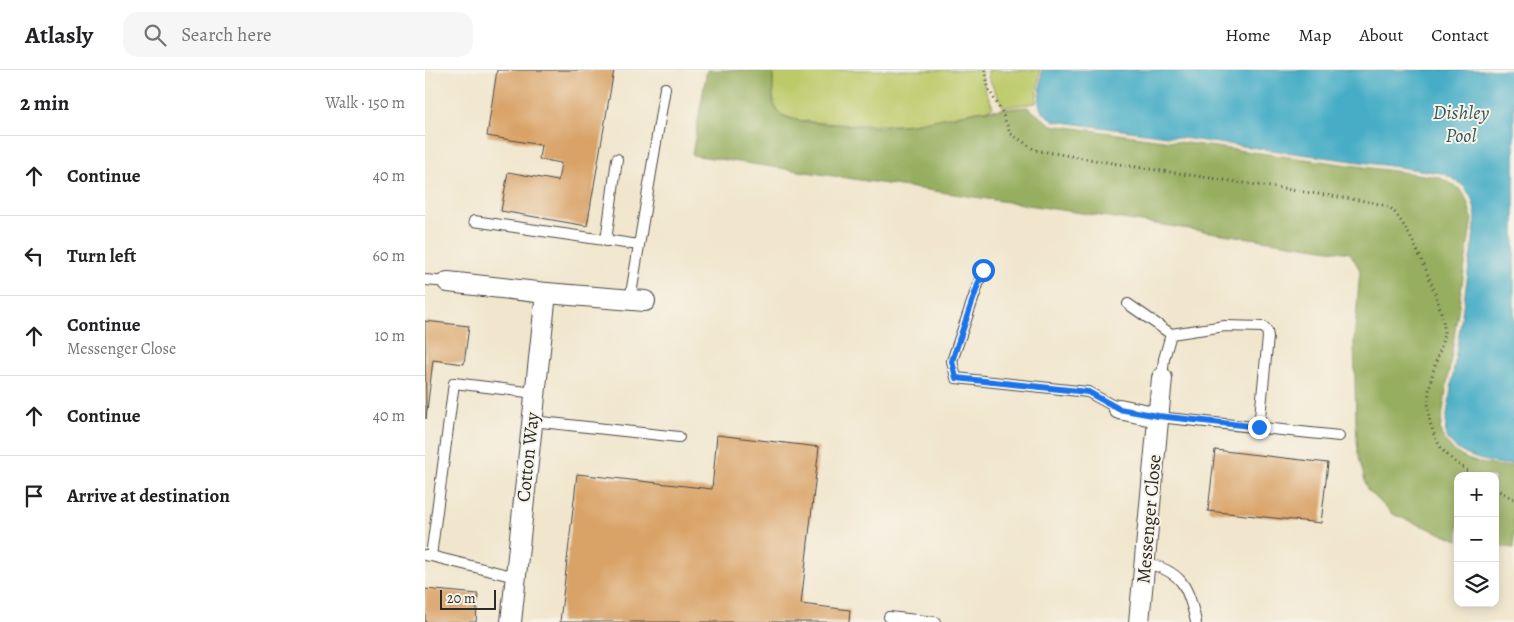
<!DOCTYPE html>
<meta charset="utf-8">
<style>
:root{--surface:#fff;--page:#f6f6f6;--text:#202124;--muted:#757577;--line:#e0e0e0}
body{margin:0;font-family:Alegreya,serif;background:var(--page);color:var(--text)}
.controls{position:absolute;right:15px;bottom:15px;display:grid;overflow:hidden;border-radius:10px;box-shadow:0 2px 12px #0003}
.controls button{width:45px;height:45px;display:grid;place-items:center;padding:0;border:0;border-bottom:1px solid var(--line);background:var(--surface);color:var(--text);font:25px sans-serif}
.scale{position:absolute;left:15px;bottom:12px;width:56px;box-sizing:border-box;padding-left:5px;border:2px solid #2b2b2b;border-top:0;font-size:14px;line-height:18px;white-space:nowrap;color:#2b2b2b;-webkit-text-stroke:4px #f7f3e8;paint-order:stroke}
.stop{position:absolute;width:15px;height:15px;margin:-11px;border:4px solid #1a73e8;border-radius:50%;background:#fff}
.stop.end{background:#1a73e8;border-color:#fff;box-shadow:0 1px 5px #0008}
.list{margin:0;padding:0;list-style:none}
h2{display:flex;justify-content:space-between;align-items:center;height:65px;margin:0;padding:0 20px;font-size:21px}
h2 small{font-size:16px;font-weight:400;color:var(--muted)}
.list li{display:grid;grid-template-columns:32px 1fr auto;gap:15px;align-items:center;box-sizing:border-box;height:80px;padding:0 20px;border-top:1px solid var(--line)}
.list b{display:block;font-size:19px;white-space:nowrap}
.list p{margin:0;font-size:16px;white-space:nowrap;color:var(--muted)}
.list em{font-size:16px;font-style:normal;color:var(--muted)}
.icon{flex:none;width:28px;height:28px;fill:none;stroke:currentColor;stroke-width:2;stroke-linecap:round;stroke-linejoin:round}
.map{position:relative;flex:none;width:1089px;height:552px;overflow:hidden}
header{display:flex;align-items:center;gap:30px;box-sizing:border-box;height:70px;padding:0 25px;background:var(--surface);border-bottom:1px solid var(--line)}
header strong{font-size:24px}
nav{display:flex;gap:28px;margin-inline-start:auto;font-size:18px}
.search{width:350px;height:45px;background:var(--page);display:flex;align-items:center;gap:12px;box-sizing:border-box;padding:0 18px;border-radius:15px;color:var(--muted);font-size:19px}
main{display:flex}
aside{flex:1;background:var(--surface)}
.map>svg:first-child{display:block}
.green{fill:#bdca6b;stroke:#747a4b}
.forest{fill:#96ae5f;stroke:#606c45}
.water{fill:#47adc6;stroke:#396c78}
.building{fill:#d9a266}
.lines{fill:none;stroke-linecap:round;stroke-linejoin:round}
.lane-casing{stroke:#494743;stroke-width:12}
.street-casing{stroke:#494743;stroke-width:22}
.path{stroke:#494743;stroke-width:3;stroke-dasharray:1 4;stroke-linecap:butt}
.lane{stroke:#fff;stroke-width:10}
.street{stroke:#fff;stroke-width:20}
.route{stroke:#1a73e8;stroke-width:6}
.labels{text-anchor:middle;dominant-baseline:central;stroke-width:4;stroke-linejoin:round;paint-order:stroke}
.street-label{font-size:19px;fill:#2b2b2b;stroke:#f7f3e8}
.water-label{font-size:20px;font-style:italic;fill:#355861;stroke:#f7f3e8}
</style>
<header>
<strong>Atlasly</strong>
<div class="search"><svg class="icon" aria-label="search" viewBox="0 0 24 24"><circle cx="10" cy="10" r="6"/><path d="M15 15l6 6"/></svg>Search here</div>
<nav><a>Home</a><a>Map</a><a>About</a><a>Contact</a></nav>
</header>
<main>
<aside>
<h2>2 min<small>Walk · 150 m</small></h2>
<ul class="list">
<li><svg class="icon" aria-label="ahead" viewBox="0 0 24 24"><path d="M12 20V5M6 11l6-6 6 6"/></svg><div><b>Continue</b></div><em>40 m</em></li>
<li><svg class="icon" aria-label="left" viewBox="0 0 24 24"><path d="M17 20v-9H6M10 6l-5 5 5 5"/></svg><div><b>Turn left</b></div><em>60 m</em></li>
<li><svg class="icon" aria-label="ahead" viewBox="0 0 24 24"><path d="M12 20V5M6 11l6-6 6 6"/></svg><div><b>Continue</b><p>Messenger Close</p></div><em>10 m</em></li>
<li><svg class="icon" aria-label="ahead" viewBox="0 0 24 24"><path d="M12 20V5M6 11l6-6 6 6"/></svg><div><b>Continue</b></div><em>40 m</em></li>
<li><svg class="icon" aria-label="arrive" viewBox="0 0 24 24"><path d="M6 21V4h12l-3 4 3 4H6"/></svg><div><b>Arrive at destination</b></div></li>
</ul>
</aside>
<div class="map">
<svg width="1089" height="552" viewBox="0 0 1089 552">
<rect width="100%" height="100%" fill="#f7f3e8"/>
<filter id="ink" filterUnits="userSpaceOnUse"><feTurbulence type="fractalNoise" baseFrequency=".02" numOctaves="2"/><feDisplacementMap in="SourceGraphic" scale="10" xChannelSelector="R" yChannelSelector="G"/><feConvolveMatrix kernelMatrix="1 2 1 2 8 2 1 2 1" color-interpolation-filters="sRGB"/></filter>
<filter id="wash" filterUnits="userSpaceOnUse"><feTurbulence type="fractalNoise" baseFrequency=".0096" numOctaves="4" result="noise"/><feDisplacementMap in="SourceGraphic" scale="20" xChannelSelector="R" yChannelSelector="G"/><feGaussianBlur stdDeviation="1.12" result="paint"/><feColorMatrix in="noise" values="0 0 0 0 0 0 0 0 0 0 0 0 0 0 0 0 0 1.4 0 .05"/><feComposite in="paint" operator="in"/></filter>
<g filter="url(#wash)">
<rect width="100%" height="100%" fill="#f1e6cd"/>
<!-- green -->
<g class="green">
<path d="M349 0H556L560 19 568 37 565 39C539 42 513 51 486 54 464 56 372 56 356 44 345 36 348 12 349 0Z"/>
<polygon points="563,0 615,0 611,33 578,37 563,7"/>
</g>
<!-- forest -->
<path class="forest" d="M282 0H348V34L355 45 369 50 399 54 457 57 488 54 555 41 602 37 627 55 1013 107C1040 120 1039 120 1047 148L1015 361C1028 393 1059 395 1089 397V478L1070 476V406H1033V470L967 444 942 419 933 384 931 353 929 272 935 200 925 183 267 85Z"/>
<!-- water -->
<path class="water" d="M617 0H1089V395C1069 394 1027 387 1021 364 1020 360 1021 356 1021 352L1051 149C1049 124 1040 113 1017 103L630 51 616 41 614 33Z"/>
<g id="blocks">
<!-- building -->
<g class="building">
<polygon points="72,0 189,0 162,156 76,141 83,102 133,111 136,93 114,89 116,75 62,66"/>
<polygon points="0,251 44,256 39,294 8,290 1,349"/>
<polygon points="292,365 394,377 376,534 425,540 424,552 135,552 152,404 287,419"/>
<polygon points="790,380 903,393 896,453 783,441"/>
<polygon points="0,519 53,524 51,552 0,552"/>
</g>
</g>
</g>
<g filter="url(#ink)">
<use href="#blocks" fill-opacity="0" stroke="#494743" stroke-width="1"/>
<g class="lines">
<!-- lane casing -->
<g class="lane-casing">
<g id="lane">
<polyline points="49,151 214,175"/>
<polyline points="181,171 192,89"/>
<polyline points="558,200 527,291 531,308 663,322 694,339"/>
<polyline points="0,210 23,212"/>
<polyline points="205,230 240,18"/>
<polyline points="703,234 746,264"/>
<polyline points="737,308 739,289 746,264 800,256 839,257 842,261 843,267 834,357"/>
<polyline points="733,347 914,366"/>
<polyline points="107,351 254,367"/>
<polyline points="0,485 6,486 29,313 110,323"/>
<polyline points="6,486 90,507"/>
<path d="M720 493C757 501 763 516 771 552"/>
<polyline points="464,547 510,552"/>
</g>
</g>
<!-- street casing -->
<g class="street-casing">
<g id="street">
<polyline points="23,212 121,223 86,552"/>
<polyline points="121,223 220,231"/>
<polyline points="694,339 733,347"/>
<polyline points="714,552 737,308"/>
</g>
</g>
<!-- path -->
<g class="path">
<path d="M560 0 564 20 577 42 585 63 610 80 711 97 947 132C952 134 960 135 965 138 983 151 1021 240 1019 262 1018 273 1014 282 1011 292 1002 319 998 350 1015 376 1022 388 1038 397 1049 406"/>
<polyline points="1070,419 1089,429"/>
</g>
<!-- lane -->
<use href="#lane" class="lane"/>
<!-- street -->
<use href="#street" class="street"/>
</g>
</g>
<g class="lines" filter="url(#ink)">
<!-- route -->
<polyline class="route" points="558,200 527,291 531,308 663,322 694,339 733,346 834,357"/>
</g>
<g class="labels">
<!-- street labels -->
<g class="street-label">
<text transform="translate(103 387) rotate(-84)">Cotton Way</text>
<text transform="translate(724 449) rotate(-85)">Messenger Close</text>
</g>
<!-- water labels -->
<g class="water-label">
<text x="1036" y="42">Dishley<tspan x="1036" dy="23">Pool</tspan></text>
</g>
</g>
</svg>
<div class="controls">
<button>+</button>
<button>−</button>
<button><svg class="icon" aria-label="layers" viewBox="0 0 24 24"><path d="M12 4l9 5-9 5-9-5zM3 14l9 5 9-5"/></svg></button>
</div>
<div class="scale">20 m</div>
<div class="stop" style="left:558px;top:200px"></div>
<div class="stop end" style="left:834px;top:357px"></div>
</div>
</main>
